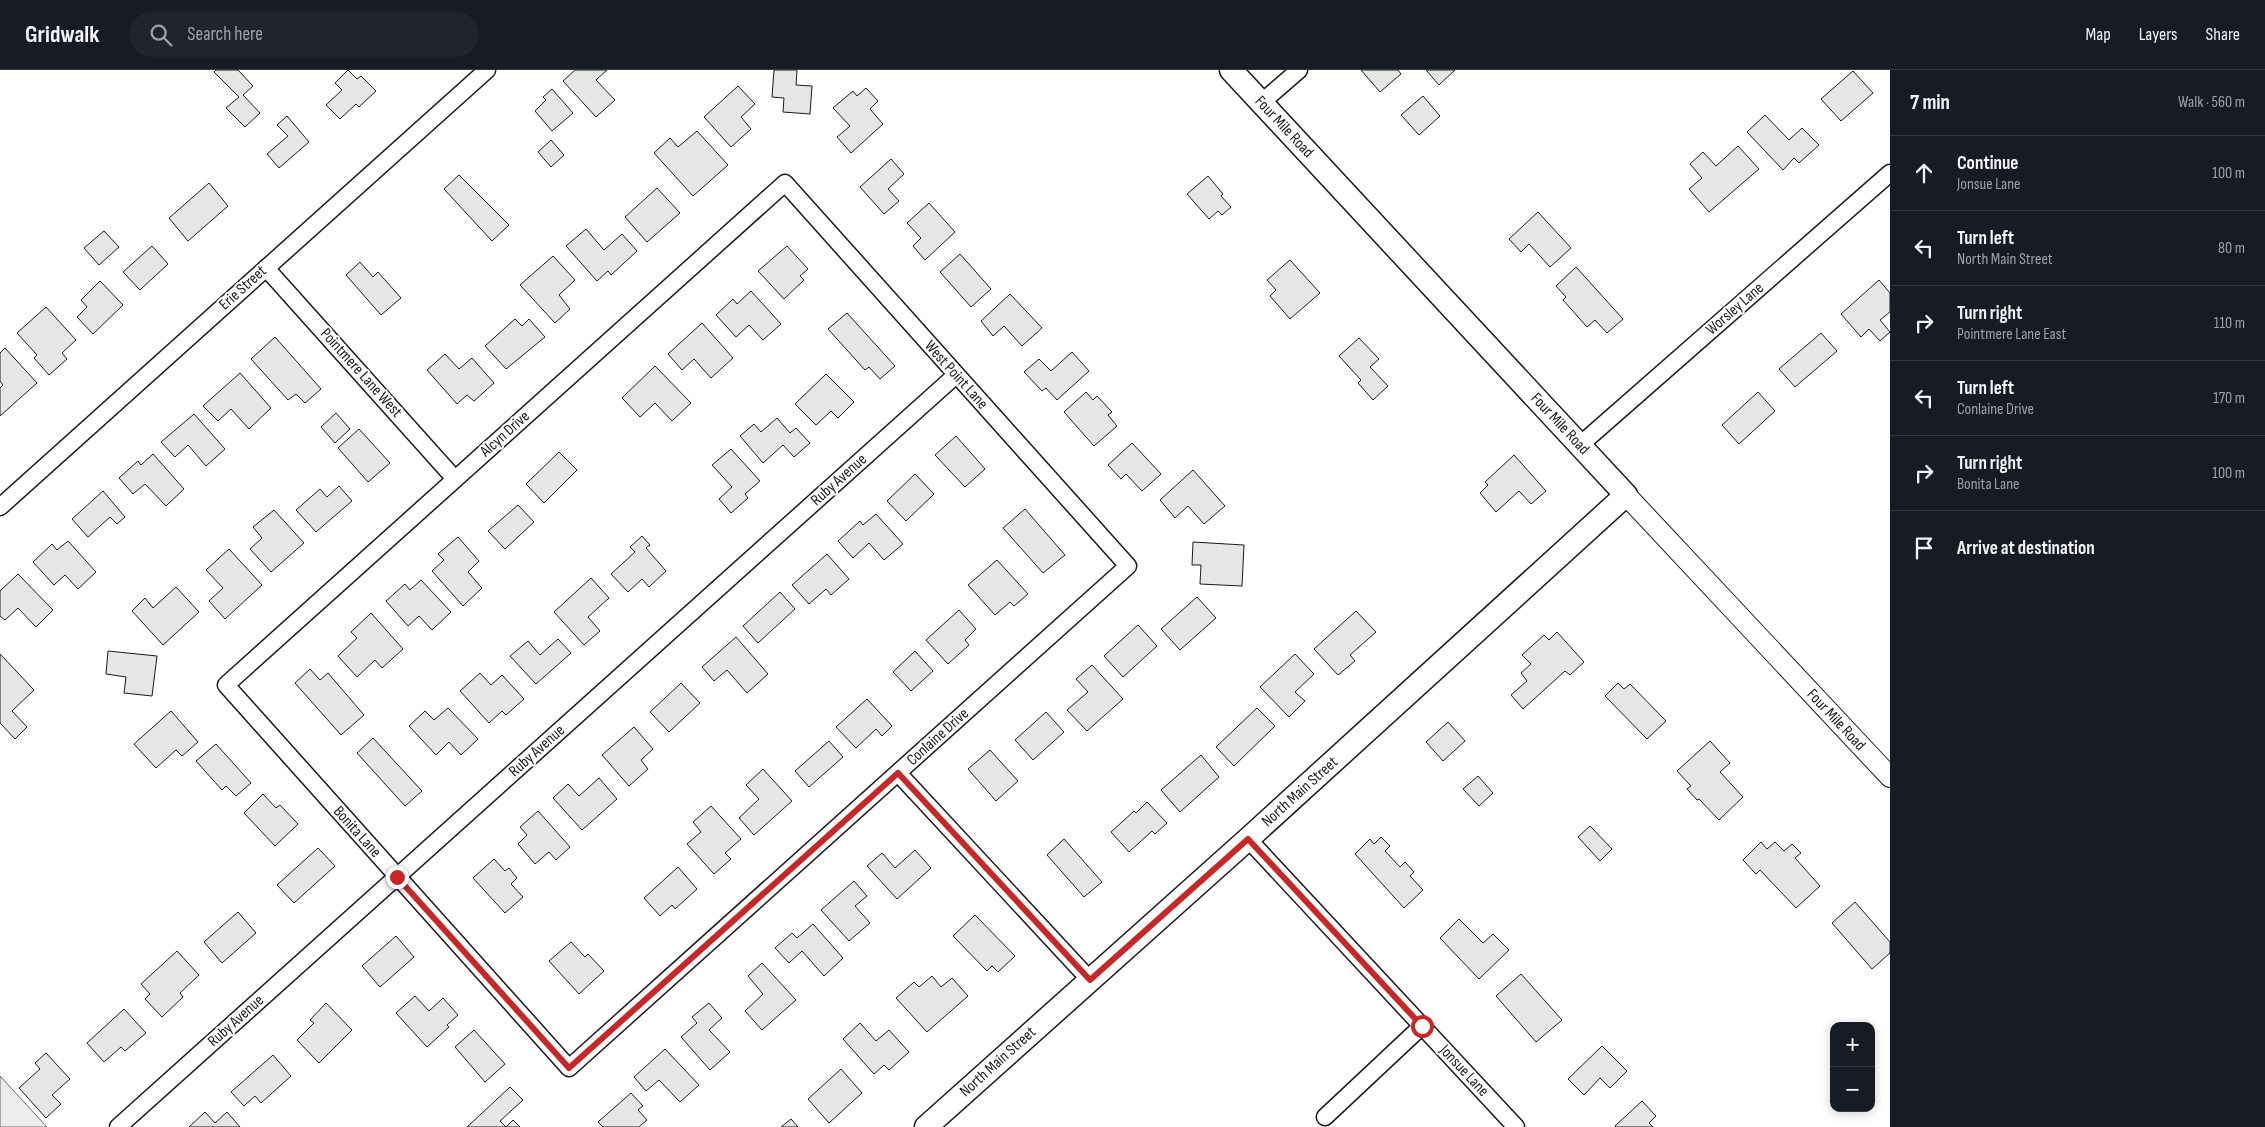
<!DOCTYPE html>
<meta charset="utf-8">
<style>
:root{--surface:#171b24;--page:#20242c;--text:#f1f3f6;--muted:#9ea1a6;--line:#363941}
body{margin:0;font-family:"Sofia Sans Condensed",sans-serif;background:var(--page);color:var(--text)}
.controls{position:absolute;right:15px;bottom:15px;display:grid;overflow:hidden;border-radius:10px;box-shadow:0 2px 12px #0003}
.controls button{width:45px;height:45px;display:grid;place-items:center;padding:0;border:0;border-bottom:1px solid var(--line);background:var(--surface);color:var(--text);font:25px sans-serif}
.stop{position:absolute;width:15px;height:15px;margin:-11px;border:4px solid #c62828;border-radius:50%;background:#fff}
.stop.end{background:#c62828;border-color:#fff;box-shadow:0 1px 5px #0008}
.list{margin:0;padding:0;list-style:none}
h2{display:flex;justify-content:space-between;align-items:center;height:65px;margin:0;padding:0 20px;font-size:21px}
h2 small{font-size:16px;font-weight:400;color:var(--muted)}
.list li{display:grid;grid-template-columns:32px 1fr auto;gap:15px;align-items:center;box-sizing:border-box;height:75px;padding:0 20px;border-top:1px solid var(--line)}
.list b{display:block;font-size:19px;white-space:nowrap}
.list p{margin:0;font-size:16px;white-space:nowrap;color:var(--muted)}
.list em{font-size:16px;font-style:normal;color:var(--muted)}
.icon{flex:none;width:28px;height:28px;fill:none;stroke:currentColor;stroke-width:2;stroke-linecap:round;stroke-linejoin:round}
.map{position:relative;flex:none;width:1890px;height:1057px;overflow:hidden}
header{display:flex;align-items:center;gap:30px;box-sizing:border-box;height:70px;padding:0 25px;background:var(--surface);border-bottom:1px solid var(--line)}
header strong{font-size:24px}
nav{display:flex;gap:28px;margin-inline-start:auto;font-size:18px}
.search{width:350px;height:45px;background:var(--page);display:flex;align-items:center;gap:12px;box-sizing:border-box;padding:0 18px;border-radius:28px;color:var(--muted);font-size:19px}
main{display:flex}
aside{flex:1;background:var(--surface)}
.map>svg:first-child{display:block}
.green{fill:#ededed;stroke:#6a6a6a}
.building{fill:#e6e6e6;stroke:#1a1a1a}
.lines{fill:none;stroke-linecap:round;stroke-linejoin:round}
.minor-casing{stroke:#1a1a1a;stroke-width:19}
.tertiary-casing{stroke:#1a1a1a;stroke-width:22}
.secondary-casing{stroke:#1a1a1a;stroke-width:25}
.minor{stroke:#fff;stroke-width:16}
.tertiary{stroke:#fff;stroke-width:20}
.secondary{stroke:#fff;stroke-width:22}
.route{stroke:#c62828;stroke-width:6}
.labels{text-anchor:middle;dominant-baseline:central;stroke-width:4;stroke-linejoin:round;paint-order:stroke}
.street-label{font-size:16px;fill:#1a1a1a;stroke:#fff}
</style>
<header>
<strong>Gridwalk</strong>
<div class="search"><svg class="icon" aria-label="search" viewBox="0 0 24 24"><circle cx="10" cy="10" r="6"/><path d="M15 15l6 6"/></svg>Search here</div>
<nav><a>Map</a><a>Layers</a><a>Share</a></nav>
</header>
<main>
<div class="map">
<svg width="1890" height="1057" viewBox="0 0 1890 1057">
<rect width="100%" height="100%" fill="#fff"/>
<!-- green -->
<polygon class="green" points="0,1006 47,1057 0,1057"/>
<!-- building -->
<g class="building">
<polygon points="216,0 238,0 253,16 243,25 260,43 245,57 226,38 239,27 214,2"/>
<polygon points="348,0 357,9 361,6 376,21 359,37 356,34 340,49 326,35 342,20 335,13"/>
<polygon points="575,0 607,0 596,10 615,30 596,47 563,11"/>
<polygon points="774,0 797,0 796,15 812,16 810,44 783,42 784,28 772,27"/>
<polygon points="1361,0 1398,0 1401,4 1380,22"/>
<polygon points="1426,0 1455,0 1439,15"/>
<polygon points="1853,1 1873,23 1841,51 1821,29"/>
<polygon points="738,16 755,34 741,47 751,59 731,77 704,47"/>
<polygon points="866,18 878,31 870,39 883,54 851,83 837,67 850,56 833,38 853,21 857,26"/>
<polygon points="552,19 573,43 552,61 535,41 546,30 543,27"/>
<polygon points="1423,26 1440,46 1419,65 1401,45"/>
<polygon points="1765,45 1789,70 1802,58 1819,75 1799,93 1794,88 1783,100 1747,62"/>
<polygon points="287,46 309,72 279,98 267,84 288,66 277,55"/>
<polygon points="697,61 728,95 693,126 654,83 670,68 678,77"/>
<polygon points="551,70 564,85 551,97 538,82"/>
<polygon points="1738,76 1759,99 1709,142 1689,119 1702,108 1690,94 1703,82 1716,96"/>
<polygon points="891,89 904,104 888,119 899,131 884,144 860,117"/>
<polygon points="459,105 509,155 492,171 444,119"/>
<polygon points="1208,106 1223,124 1221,126 1231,137 1222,145 1218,141 1209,149 1187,124"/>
<polygon points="209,113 228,136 188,171 169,148"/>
<polygon points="657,118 680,143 647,172 625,147"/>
<polygon points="929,133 955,162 925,190 913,176 921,168 907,153"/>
<polygon points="1538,142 1571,178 1550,197 1529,174 1521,182 1509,169"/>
<polygon points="586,159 604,180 622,164 637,181 611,205 608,201 597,211 566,176"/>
<polygon points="104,161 119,177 99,195 84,178"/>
<polygon points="152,176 168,194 140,220 123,202"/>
<polygon points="787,176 808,199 800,206 804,210 784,229 758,201"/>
<polygon points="960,184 991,219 971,237 940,202"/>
<polygon points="553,186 575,210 559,225 570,239 555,253 520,215"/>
<polygon points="1290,190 1320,223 1290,249 1270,226 1276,220 1267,210"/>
<polygon points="360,192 373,207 378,202 401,228 381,245 346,205"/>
<polygon points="1576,197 1623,249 1607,263 1595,250 1587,257 1563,230 1566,227 1556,216"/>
<polygon points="1879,210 1890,223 1890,242 1880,250 1890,262 1880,271 1869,259 1861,267 1841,244"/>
<polygon points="100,211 123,235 93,264 77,247 87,237 81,230"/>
<polygon points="751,221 781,254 763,270 749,255 736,267 716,245 733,229 737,234"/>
<polygon points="1010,224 1042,258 1022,276 1004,256 993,266 981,251"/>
<polygon points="46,237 76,270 62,283 67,289 49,305 34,288 37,285 17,263"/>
<polygon points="847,243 895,296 880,309 869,297 865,300 828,259"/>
<polygon points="515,249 522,256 529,249 545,267 506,299 485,276"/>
<polygon points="702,253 733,288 711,308 694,289 682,300 668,284"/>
<polygon points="1821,263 1837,281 1795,317 1779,299"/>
<polygon points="275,267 321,319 305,333 296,324 288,330 251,289"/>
<polygon points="1359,268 1379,289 1370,297 1388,316 1373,330 1358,313 1361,310 1339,286"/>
<polygon points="5,278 37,313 0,346 0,318 3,315 0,311 0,283"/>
<polygon points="1072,282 1089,301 1057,330 1046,318 1042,321 1024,302 1039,289 1051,301"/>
<polygon points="445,284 459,299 472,288 494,313 474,331 467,325 457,334 427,300"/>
<polygon points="655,296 691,333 672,351 655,333 640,347 622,328"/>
<polygon points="240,303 271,338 249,359 231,339 218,351 203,336"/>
<polygon points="826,304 854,332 838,348 831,341 816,355 795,334"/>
<polygon points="1086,322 1093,330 1097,326 1112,342 1108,345 1117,356 1094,376 1064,342"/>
<polygon points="1758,322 1775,341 1739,374 1722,355"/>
<polygon points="336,343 350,359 335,373 321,357"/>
<polygon points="194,344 225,379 206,396 188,375 175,387 161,372"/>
<polygon points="777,348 790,363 796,358 810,373 794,387 783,375 763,393 740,366 754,354 761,362"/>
<polygon points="359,359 390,393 368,412 338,378"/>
<polygon points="956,366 985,399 965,417 935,385"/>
<polygon points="1132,373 1161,404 1142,421 1126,404 1121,409 1108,395"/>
<polygon points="731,379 760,411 745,424 748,428 731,443 719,429 732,417 712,395"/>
<polygon points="559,382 577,400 544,433 526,414"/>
<polygon points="153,384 184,419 166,436 145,414 133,424 119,408 138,391 141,395"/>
<polygon points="1514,385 1546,421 1531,434 1519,421 1496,442 1480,423 1488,415 1485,412"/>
<polygon points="1193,400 1225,436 1204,454 1188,436 1175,448 1160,430"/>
<polygon points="915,404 934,424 906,451 887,431"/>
<polygon points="339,416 352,431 316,462 296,440 320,419 327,427"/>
<polygon points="103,421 125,447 117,454 110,447 88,467 72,449"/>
<polygon points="518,435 534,452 505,479 488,461"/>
<polygon points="1025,439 1065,485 1043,503 1003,458"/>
<polygon points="274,440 304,473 271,502 250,479 262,468 253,457"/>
<polygon points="876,444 903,474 884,490 869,473 853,488 838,471 860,451 863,455"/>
<polygon points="642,466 650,475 646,478 666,501 649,517 642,509 628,522 611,504 635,482 630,477"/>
<polygon points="458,467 479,491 468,502 482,518 463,536 432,501 444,490 438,484"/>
<polygon points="68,471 96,502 78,519 65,505 54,515 33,492 52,474 57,480"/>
<polygon points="1193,472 1244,475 1242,516 1200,514 1201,495 1192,495"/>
<polygon points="229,479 262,515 225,549 209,531 223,518 206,500"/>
<polygon points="827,484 849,509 831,525 826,519 809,534 792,515"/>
<polygon points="997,490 1028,524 1014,536 1010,532 995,545 968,515"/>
<polygon points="18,504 53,540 36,557 18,538 5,550 0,546 0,521"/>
<polygon points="591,508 609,528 588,547 600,561 584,575 554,542"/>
<polygon points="421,510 451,542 432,560 419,546 408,556 386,531 405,514 410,520"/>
<polygon points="176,517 199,542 163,575 132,541 145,528 153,538"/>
<polygon points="780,522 795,539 758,573 743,556"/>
<polygon points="1197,527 1216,548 1180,580 1161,559"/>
<polygon points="959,540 976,559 965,570 969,575 948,594 926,570"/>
<polygon points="1356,541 1376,562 1350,585 1355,591 1338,605 1314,579"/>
<polygon points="371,543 403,579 382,598 375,590 357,607 338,586 357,568 351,562"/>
<polygon points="1138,555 1157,576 1123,607 1104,586"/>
<polygon points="1557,562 1584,592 1570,605 1565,601 1523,639 1511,625 1527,611 1521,603 1531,594 1522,585 1544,565 1549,570"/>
<polygon points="736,567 768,604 747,623 727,600 714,611 702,597"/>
<polygon points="558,569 571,583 536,614 510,586 528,571 540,585"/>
<polygon points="108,581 157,586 152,626 124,623 126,607 106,604"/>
<polygon points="915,581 933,601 911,621 893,602"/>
<polygon points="0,584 34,620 12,641 27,657 15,669 0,653"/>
<polygon points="1295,584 1314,604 1295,622 1305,631 1289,647 1260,617"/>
<polygon points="1092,595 1123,629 1087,661 1067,640 1088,622 1076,609"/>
<polygon points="310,599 320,610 328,603 364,645 341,665 295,613"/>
<polygon points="480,603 491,615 502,605 524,629 506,645 502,641 489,653 460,621"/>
<polygon points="681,613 700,633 669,662 650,642"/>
<polygon points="1618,613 1624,619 1630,614 1666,651 1647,669 1605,626"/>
<polygon points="867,629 892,656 882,666 876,659 856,678 836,657"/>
<polygon points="448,638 478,669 461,685 449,672 436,685 409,656 425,641 434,650"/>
<polygon points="1257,638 1275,656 1234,696 1216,677"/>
<polygon points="171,641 198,672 182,686 176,680 156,698 134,674"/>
<polygon points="1046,642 1064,662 1033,690 1015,670"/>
<polygon points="1448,652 1465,671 1443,691 1426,672"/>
<polygon points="634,657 653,679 641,690 648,699 629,716 602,685"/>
<polygon points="373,668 422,721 405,736 357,683"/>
<polygon points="829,671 843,687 809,717 795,701"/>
<polygon points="1710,671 1730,693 1720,702 1743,727 1719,750 1699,729 1697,730 1687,719 1691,716 1677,701"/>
<polygon points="216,674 251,713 236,726 226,716 222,720 196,691"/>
<polygon points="990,680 1018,711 996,731 968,699"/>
<polygon points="1201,685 1219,707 1180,742 1161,720"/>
<polygon points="763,699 792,731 754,765 739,748 759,729 746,715"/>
<polygon points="1478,706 1493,723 1479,736 1463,719"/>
<polygon points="599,708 617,729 582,760 553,728 568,714 579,726"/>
<polygon points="263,724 276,738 280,735 298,754 275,776 244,743"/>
<polygon points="1147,732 1167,753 1155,764 1152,761 1129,782 1111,762 1134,741 1136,743"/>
<polygon points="711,736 741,769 725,783 731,789 714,804 687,774 701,762 693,752"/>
<polygon points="538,741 570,777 556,790 549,782 535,794 518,774 527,765 520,757"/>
<polygon points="1590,756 1612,779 1600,791 1578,767"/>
<polygon points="1381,767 1390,776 1385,781 1400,797 1405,792 1414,802 1410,806 1423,820 1404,838 1355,784 1370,769 1374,774"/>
<polygon points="1064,769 1102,812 1084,827 1047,785"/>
<polygon points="1761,772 1767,779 1775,772 1784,781 1792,774 1801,783 1795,788 1820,816 1796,838 1760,800 1756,804 1743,790"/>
<polygon points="318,778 335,796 294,833 277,815"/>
<polygon points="915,780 931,798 897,829 867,796 882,783 895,798"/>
<polygon points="494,789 505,801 509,798 517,808 511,814 523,827 505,843 473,808"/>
<polygon points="678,797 697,819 675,839 672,835 660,846 644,828"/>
<polygon points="854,811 867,826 855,836 870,853 849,871 821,840"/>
<polygon points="1855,832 1890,872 1890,883 1872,899 1832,853"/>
<polygon points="238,842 256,863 222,893 204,872"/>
<polygon points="975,845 1015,886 998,902 992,896 987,901 953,866"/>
<polygon points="1459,849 1483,873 1493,864 1509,880 1479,909 1440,868"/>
<polygon points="813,854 843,888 824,906 802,881 789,893 775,878 792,863 797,868"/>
<polygon points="396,866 414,887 380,917 362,896"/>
<polygon points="571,872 585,887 588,884 604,901 579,924 549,891"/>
<polygon points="177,881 199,905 180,923 183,927 162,947 145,929 150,924 141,914"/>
<polygon points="762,893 796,930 762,960 745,941 763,924 748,906"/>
<polygon points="1521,904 1562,950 1536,972 1496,926"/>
<polygon points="932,906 941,917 952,908 968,926 927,962 896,928 914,912 919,917"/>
<polygon points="415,926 429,941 443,928 458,945 447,955 449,957 427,977 396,943"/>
<polygon points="326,933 352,960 319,993 297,970 314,953 310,950"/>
<polygon points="709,933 722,948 709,960 730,982 710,1000 681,967 697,953 692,947"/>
<polygon points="124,939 146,963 125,981 121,977 104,992 87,973"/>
<polygon points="860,953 876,971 889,960 909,982 889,1000 884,995 874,1004 843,969"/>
<polygon points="474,960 505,994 485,1012 455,977"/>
<polygon points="1602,976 1627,1001 1610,1018 1600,1008 1584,1025 1568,1009"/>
<polygon points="665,979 699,1015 680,1032 659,1010 646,1021 634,1007"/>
<polygon points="46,983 70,1009 52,1025 61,1034 46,1048 19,1018 40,999 35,993"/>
<polygon points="273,985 291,1006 261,1033 255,1026 244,1036 231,1022"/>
<polygon points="841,999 862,1023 829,1053 808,1029"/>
<polygon points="510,1017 523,1030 500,1051 506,1057 513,1050 520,1057 467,1057"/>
<polygon points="631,1023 643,1036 638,1040 647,1050 639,1057 603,1057 598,1052"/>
<polygon points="1642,1031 1656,1046 1649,1053 1653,1057 1616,1057 1615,1056"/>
<polygon points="205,1042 215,1053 227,1042 240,1057 189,1057"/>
<polygon points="791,1049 798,1057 781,1057"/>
</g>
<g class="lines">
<!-- minor casing -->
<g class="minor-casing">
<g id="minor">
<polyline points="1261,33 1299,0"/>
<polygon points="785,113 1128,496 569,998 226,615"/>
<polyline points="266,198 455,409"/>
<polyline points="1580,375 1890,103"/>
<polyline points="0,437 487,0"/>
<polyline points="898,703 1090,910"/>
<polyline points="1248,769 1516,1057"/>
<polyline points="1325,1047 1422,956"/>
<polyline points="118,1057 956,305"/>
</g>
</g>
<!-- tertiary casing -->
<g class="tertiary-casing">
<polyline id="tertiary" points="1626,425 1890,707"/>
</g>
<!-- secondary casing -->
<g class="secondary-casing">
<polyline id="secondary" points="926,1057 1248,769 1626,425 1231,0"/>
</g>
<!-- minor -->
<use href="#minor" class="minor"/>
<!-- tertiary -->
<use href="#tertiary" class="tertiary"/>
<!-- secondary -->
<use href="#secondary" class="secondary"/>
</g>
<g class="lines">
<!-- route -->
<polyline class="route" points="397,807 569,998 898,703 1090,910 1248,769 1422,956"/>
</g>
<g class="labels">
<!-- street labels -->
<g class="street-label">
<text transform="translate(1284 57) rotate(47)">Four Mile Road</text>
<text transform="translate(243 218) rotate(-42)">Erie Street</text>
<text transform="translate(1735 239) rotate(-41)">Worsley Lane</text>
<text transform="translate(361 303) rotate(48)">Pointmere Lane West</text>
<text transform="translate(956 305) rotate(48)">West Point Lane</text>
<text transform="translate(1560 354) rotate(47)">Four Mile Road</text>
<text transform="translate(505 364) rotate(-42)">Alcyn Drive</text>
<text transform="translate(839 410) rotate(-42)">Ruby Avenue</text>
<text transform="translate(1836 650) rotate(47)">Four Mile Road</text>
<text transform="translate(938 667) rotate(-42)">Conlaine Drive</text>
<text transform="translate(537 681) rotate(-42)">Ruby Avenue</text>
<text transform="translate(1300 722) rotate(-42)">North Main Street</text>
<text transform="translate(357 762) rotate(48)">Bonita Lane</text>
<text transform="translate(236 951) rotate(-42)">Ruby Avenue</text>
<text transform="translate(998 992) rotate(-42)">North Main Street</text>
<text transform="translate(1464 1001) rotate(47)">Jonsue Lane</text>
</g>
</g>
</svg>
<div class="controls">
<button>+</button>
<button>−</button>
</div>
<div class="stop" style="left:1422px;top:956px"></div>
<div class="stop end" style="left:397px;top:807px"></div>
</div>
<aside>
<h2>7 min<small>Walk · 560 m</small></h2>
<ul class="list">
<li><svg class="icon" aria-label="ahead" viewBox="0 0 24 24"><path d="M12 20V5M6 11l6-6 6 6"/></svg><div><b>Continue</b><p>Jonsue Lane</p></div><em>100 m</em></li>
<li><svg class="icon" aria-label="left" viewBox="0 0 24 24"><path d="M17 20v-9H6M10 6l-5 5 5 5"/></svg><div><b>Turn left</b><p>North Main Street</p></div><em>80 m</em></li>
<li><svg class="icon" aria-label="right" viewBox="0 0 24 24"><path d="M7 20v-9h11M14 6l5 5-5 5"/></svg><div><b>Turn right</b><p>Pointmere Lane East</p></div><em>110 m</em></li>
<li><svg class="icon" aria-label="left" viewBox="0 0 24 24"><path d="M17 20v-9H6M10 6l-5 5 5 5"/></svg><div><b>Turn left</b><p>Conlaine Drive</p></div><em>170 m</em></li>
<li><svg class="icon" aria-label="right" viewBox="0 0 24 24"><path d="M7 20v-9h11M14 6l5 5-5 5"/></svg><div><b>Turn right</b><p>Bonita Lane</p></div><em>100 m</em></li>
<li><svg class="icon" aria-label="arrive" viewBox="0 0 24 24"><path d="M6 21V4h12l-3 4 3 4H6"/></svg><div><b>Arrive at destination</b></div></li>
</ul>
</aside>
</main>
